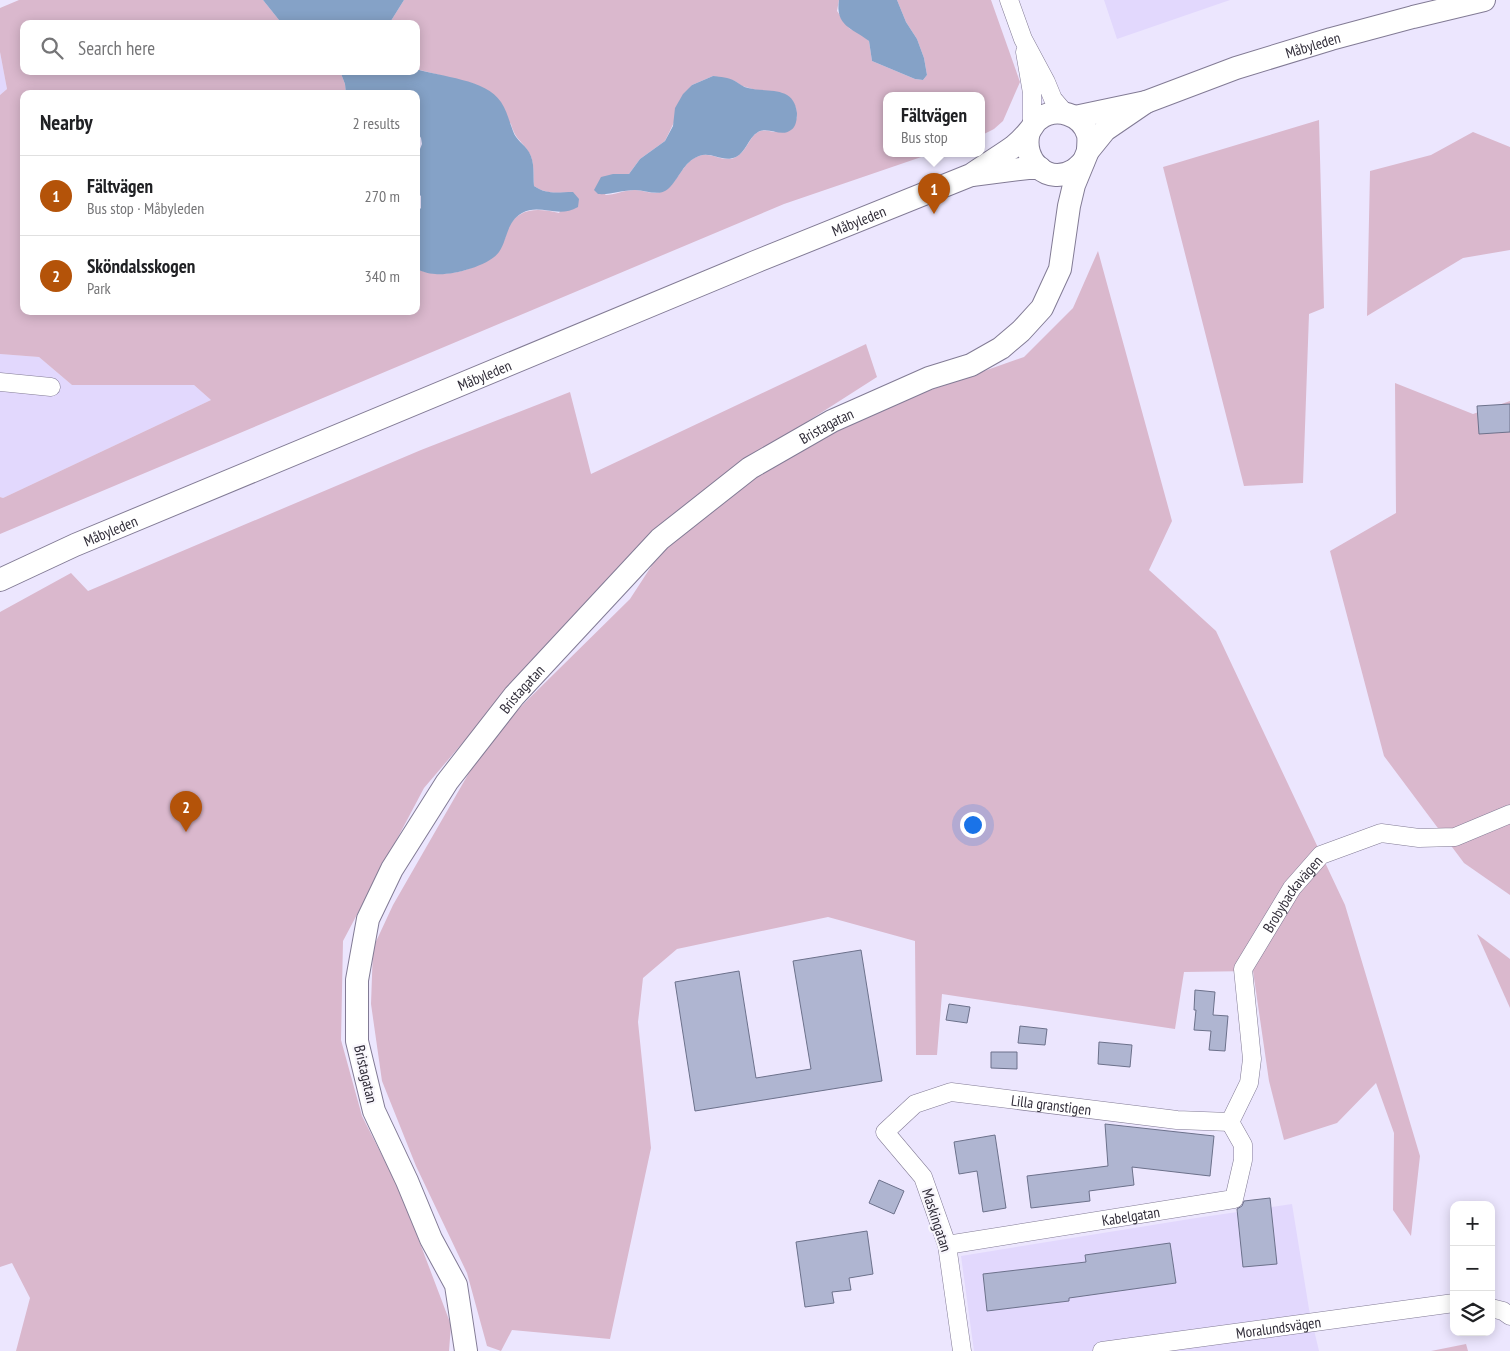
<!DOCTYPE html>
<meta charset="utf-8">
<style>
:root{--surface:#fff;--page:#f6f6f6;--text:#202124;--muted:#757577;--line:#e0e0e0;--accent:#b45309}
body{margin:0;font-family:"PT Sans Narrow",sans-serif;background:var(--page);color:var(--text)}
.controls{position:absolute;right:15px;bottom:15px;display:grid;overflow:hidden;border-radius:10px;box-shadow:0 2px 12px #0003}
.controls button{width:45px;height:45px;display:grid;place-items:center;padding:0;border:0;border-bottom:1px solid var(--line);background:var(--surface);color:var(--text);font:25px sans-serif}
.you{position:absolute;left:972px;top:824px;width:18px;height:18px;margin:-12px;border:4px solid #fff;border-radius:50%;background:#1a73e8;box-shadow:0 0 0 8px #1a73e833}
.badge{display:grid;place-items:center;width:32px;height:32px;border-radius:50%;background:var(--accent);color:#fff;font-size:16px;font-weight:700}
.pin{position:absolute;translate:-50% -41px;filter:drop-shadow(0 1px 2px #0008)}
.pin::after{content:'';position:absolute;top:26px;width:18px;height:15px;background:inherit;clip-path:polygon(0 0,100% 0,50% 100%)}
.popup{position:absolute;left:883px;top:92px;width:102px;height:65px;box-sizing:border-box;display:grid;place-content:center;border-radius:10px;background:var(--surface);filter:drop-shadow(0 1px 4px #0005);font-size:16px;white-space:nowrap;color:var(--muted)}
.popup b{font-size:19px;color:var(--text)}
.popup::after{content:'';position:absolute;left:50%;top:100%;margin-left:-10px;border:10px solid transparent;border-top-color:var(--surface)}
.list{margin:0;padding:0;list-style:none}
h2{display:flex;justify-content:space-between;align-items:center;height:65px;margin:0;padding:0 20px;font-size:21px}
h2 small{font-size:16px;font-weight:400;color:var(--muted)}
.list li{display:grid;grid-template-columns:32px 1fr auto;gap:15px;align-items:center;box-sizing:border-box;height:80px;padding:0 20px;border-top:1px solid var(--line)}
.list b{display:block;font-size:19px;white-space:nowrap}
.list p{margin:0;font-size:16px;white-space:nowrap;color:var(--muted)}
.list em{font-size:16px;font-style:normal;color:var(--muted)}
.icon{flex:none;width:28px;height:28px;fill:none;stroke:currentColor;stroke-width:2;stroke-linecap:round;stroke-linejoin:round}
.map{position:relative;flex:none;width:1510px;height:1351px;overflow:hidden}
.search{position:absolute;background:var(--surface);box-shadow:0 2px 12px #0003;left:20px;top:20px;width:400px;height:55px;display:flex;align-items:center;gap:12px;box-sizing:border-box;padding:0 18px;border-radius:10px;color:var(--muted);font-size:19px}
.panel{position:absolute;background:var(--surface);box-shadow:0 2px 12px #0003;left:20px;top:90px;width:400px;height:225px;border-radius:10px}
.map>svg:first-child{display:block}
.built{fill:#e2d8fd}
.green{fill:#dab8cd;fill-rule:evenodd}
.water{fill:#85a2c7}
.building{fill:#afb5d1;stroke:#6c718b}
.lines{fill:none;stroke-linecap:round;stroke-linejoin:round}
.minor-casing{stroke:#827b95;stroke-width:19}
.tertiary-casing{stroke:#827b95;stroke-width:24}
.minor{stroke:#fff;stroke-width:18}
.tertiary{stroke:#fff;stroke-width:22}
.labels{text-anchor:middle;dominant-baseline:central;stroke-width:4.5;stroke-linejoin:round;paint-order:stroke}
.street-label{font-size:15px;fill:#312d39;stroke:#f8f6fc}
</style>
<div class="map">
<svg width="1510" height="1351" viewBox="0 0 1510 1351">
<rect width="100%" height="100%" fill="#ece6fe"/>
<!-- built -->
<g class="built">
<polygon points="1104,0 1230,0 1117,39"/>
<polygon points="0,52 7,89 0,95"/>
<polygon points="0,354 39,357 72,385 194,385 211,400 3,498 0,497"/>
<polygon points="1292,1204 1309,1309 1319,1351 974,1351 961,1256 1196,1218"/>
</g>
<!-- green -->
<g class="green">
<path d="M19 0H263L279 20 288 24H24V71H340L345 84 346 94H24V311H416V269C434 276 455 275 473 267 479 264 486 257 491 253 495 249 500 246 503 242 506 239 506 232 508 228 519 207 538 208 559 213L573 193C558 192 547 195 534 186 533 175 535 160 528 151 521 140 515 139 511 124L474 84 416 69V24H389L404 0H839L837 11 850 29 858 32 869 41 872 61 915 79 923 80 927 75 924 58 917 39 906 22 897 0H991L1020 82 1003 121 994 129 982 135V95H886V153H933L784 204 0 534V497L3 498 211 400 194 385H72L39 357 0 354V95L7 89 0 52V8ZM713 76 735 81 742 86 792 100 796 108 797 118 774 132C749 124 752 148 736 157 724 164 711 151 699 156 681 162 678 186 661 192 653 195 643 190 635 190 624 190 615 195 605 195L622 174H629L640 159 665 141 692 85Z"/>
<polygon points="1319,120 1324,308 1309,314 1303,483 1244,486 1163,167"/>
<polygon points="1473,132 1510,147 1510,250 1463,258 1367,316 1370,171 1431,155"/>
<polygon points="1098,251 1172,521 1149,570 1216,631 1345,905 1420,1156 1411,1236 1393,1210 1394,1133 1376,1083 1337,1123 1284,1140 1269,1081 1253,971 1184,972 1175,1029 942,994 937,1055 916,1055 915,941 828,917 677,949 643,978 638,1022 651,1148 610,1339 512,1330 501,1351 487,1346 467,1273 416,1166 382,1081 371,1004 373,948 393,905 489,738 630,599 669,539 778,455 908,398 1024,357 1073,308"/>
<polygon points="866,344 877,377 766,448 659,529 554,636 424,788 343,941 341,1040 362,1116 401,1193 451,1325 449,1351 16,1351 30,1298 12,1263 0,1267 0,612 71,573 88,591 421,450 570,392 591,474"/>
<polygon points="1395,383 1473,414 1510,401 1510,895 1464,863 1384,756 1330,551 1396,513"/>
<polygon points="1477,934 1510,959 1510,1008"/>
<polygon points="1466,1344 1468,1351 1431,1351"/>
</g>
<!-- water -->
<g class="water">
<polygon points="263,0 404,0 389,24 288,24 279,20"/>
<path d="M839 0H897L906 22 917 39 924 58 927 75 923 80 915 79 872 61 869 41C852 28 835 26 839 0Z"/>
<path d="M416 69C441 77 486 79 501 102 507 111 509 121 513 131 516 140 524 144 529 152 535 162 533 175 534 186 547 195 558 192 573 192L579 199 578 207C558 219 540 203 522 213 506 222 508 239 499 252 489 266 451 276 435 274 428 274 422 271 416 269V213L421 208V196L416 192V175H418L420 167 418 154 422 144 421 138 416 130V94H346L345 84 340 71H416Z"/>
<path d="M713 76C721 77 728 77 735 81 740 84 743 87 748 88 768 93 794 85 797 113 797 119 796 127 791 130 781 138 769 126 758 132 748 138 746 152 736 157 723 163 711 151 699 156 683 162 680 178 668 189 659 197 646 190 635 190 622 190 611 195 598 194L594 190 601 177 613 174H629L640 159 665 141 673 126 675 108 683 94 692 85Z"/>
</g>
<!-- building -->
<g class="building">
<polygon points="1510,404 1510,432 1479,434 1477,406"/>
<polygon points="861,950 882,1081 695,1111 675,982 739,971 756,1078 811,1069 793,961"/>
<polygon points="1195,990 1215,992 1213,1015 1228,1016 1225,1051 1209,1050 1211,1031 1194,1030 1196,1010 1194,1010"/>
<polygon points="949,1004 970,1007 967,1023 946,1020"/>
<polygon points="1020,1026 1047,1029 1045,1045 1018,1043"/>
<polygon points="1099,1042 1132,1045 1130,1067 1098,1064"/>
<polygon points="991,1052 1017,1052 1017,1069 991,1068"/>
<polygon points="1105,1124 1214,1136 1210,1176 1132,1167 1134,1185 1089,1191 1090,1201 1031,1208 1027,1176 1108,1166"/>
<polygon points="995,1135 1006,1208 983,1212 977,1171 959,1174 954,1142"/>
<polygon points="879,1180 904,1191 894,1214 869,1203"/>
<polygon points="1270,1198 1277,1264 1243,1267 1237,1209 1242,1206 1244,1201"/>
<polygon points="867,1231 873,1274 849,1278 851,1290 832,1292 834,1303 805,1307 796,1242"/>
<polygon points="1170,1243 1176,1283 1069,1298 1069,1301 987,1311 983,1274 1086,1262 1085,1255"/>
</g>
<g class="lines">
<!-- minor casing -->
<g class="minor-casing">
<g id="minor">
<polyline points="1009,0 1023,39 1046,82 1053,99 1065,113"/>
<polyline points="1025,52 1032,93 1032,126"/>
<polyline points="0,382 51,387"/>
<path id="s1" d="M1230 1122 1249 1083 1252 1059 1243 969 1292 888 1321 855 1381 833 1419 838 1455 837 1510 814"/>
<path id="s2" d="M947 1245 1234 1199 1243 1160V1145L1230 1122"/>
<polyline points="1491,1308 1503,1311 1510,1316"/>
<path id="s3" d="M962 1351 947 1245 923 1177 885 1132 915 1104 951 1092 1177 1120 1230 1122"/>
<path id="s4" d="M1102 1351 1454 1303"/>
</g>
</g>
<!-- tertiary casing -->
<g class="tertiary-casing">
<g id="tertiary">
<path id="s5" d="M1075 117 1146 102 1236 68 1331 39 1413 17 1484 0"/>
<path d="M1029 132C1021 160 1047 186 1074 170 1077 168 1080 165 1083 162"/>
<polyline points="972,175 1028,168 1040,168"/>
<path id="s6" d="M0 580 75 545 755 262 971 175C985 165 999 157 1013 147 1018 143 1025 136 1029 131 1033 127 1034 122 1039 119 1056 106 1082 114 1088 135 1089 140 1088 146 1088 151"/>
<path id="s7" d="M466 1351 456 1285 431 1239 407 1181 374 1111 357 1041V980L368 919 392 869 447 782 514 696 660 539 750 468 832 421 929 378 971 365 1001 348 1021 331 1042 308 1060 269 1069 206 1074 185 1088 151 1105 130 1146 102"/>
</g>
</g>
<!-- minor -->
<use href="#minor" class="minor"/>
<!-- tertiary -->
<use href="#tertiary" class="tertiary"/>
</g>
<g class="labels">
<!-- street labels -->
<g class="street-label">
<text stroke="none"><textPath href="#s5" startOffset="249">Måbyleden</textPath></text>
<text stroke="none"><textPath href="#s6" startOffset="931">Måbyleden</textPath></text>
<text stroke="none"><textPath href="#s6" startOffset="526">Måbyleden</textPath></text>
<text stroke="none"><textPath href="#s7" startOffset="1138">Bristagatan</textPath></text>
<text stroke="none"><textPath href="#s6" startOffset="121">Måbyleden</textPath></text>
<text stroke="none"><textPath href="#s7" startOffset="732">Bristagatan</textPath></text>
<text stroke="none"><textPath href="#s1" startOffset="248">Brobybackavägen</textPath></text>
<text transform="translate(366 1074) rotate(77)">Bristagatan</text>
<text stroke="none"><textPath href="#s3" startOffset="418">Lilla granstigen</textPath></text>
<text stroke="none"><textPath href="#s2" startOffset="186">Kabelgatan</textPath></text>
<text transform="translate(937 1220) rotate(72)">Maskingatan</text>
<text stroke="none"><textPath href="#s4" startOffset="178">Moralundsvägen</textPath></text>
</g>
</g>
</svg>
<div class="controls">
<button>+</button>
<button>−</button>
<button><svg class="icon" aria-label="layers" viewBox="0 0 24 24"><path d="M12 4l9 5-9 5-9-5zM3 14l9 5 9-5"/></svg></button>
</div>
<div class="you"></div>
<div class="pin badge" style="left:934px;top:214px">1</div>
<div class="popup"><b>Fältvägen</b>Bus stop</div>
<div class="pin badge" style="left:186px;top:832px">2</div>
<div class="search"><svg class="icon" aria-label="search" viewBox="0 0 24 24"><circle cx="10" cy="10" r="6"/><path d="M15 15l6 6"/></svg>Search here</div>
<section class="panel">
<h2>Nearby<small>2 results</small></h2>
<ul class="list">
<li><span class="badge">1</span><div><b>Fältvägen</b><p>Bus stop · Måbyleden</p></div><em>270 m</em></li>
<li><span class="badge">2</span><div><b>Sköndalsskogen</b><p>Park</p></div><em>340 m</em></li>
</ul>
</section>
</div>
